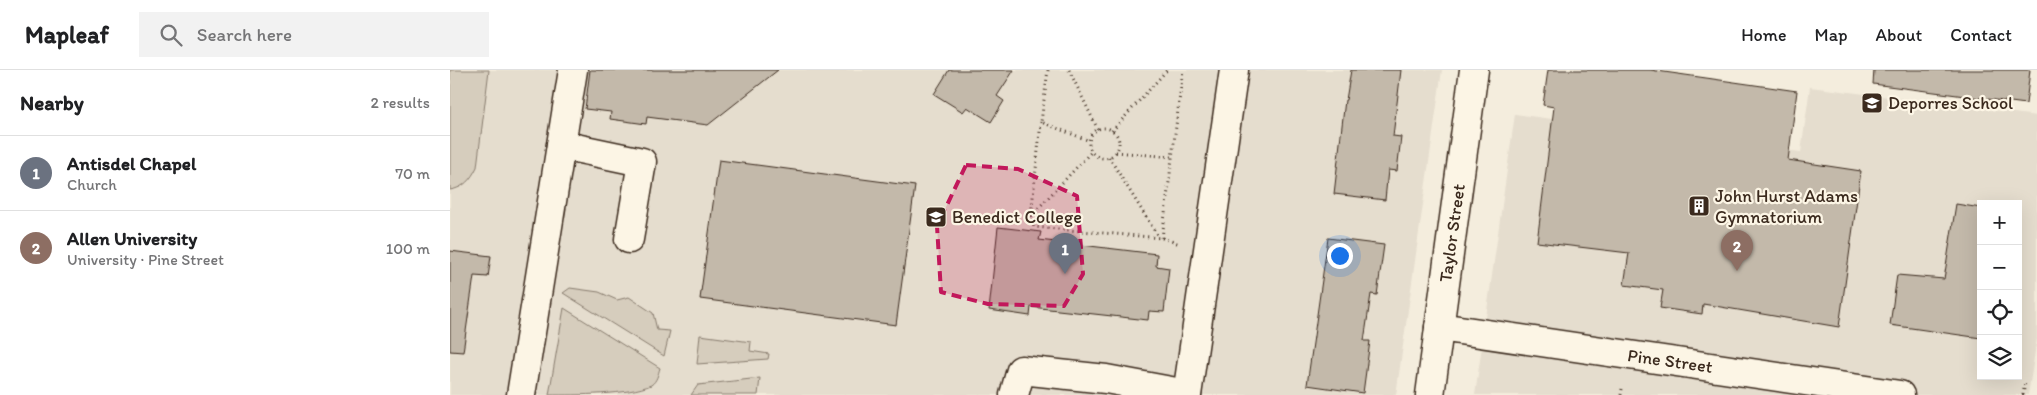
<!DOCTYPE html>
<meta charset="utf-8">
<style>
:root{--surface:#fff;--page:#f2f2f2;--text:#202124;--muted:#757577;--line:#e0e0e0;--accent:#d93025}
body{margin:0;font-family:Itim,sans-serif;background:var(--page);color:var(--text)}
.controls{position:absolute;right:15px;bottom:15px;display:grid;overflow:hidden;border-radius:0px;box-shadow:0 5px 20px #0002}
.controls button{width:45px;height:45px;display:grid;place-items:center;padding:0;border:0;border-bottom:1px solid var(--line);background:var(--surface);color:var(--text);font:25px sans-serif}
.you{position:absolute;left:889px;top:185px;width:18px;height:18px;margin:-12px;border:4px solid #fff;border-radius:50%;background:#1a73e8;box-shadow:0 0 0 8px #1a73e833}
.badge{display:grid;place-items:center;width:32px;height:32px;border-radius:50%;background:var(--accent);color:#fff;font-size:16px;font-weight:700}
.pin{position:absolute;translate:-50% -41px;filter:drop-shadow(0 1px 2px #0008)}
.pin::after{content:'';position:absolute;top:26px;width:18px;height:15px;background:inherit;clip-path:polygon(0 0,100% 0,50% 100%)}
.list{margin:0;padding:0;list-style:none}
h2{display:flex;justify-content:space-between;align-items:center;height:65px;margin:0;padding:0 20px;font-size:21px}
h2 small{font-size:16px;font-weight:400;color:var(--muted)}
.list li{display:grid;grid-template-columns:32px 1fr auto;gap:15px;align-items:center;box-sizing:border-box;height:75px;padding:0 20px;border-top:1px solid var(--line)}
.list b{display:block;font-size:19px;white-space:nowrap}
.list p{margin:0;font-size:16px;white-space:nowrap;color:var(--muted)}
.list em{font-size:16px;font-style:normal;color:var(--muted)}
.icon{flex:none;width:28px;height:28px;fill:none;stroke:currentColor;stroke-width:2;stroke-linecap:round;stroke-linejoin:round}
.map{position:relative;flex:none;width:1587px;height:325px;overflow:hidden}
header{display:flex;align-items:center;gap:30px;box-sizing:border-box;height:70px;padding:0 25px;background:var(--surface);border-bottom:1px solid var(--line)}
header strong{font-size:24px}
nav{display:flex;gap:28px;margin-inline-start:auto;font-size:18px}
.search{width:350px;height:45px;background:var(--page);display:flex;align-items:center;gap:12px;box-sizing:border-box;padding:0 18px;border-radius:0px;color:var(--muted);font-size:19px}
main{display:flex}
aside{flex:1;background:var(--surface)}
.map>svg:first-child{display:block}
.built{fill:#e5ddce;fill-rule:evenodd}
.green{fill:#d6cdbd;stroke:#887c6e}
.building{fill:#c3b9aa;stroke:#3b2a1e}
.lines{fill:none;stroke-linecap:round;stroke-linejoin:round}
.minor-casing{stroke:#3b2a1e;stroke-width:31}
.major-casing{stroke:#3b2a1e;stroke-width:31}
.path{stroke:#3b2a1e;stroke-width:3;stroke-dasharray:1 4;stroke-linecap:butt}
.minor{stroke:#fcf5e5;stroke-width:28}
.major{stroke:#fcf5e5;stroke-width:28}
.marked{fill:#c2185b;fill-opacity:0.2;stroke:#c2185b;stroke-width:4;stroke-dasharray:10 6;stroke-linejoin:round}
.labels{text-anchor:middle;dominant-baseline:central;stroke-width:4.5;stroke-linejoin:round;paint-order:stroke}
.poi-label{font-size:18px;fill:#3b2a1e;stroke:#fcf5e5;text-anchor:start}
.street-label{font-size:18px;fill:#3b2a1e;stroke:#fcf5e5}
</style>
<header>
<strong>Mapleaf</strong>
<div class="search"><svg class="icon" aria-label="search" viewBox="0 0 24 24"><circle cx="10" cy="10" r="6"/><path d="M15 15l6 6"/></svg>Search here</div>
<nav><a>Home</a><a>Map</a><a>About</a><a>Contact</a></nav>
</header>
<main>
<aside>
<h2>Nearby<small>2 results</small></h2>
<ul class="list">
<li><span class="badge" style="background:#6b7280">1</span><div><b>Antisdel Chapel</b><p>Church</p></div><em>70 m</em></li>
<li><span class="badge" style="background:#8d6e63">2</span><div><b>Allen University</b><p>University · Pine Street</p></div><em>100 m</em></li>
</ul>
</aside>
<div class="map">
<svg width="1587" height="325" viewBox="0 0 1587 325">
<rect width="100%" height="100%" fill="#f4eddd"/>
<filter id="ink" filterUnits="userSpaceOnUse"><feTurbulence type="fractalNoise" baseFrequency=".02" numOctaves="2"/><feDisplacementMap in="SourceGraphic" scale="10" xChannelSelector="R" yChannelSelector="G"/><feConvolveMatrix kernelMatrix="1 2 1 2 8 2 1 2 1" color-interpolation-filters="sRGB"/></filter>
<g filter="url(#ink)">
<!-- built -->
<g class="built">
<polygon points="0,0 992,0 946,325 0,325"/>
<path d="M1360 17 1587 46V269L1578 325H1025L1065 44 1351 82ZM1531 134H1568V306H1531Z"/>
</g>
<!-- green -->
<g class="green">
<path d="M0 0H39L27 97C21 109 14 118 0 120Z"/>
<polygon points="120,218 149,222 167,230 179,227 203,243 207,260 220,261 214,286 113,223"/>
<path d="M114 238 210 298C208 304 207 311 201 315 179 325 126 325 99 325Z"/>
<polygon points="250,265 301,272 300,281 319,284 318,289 247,294"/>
<polygon points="310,308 308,325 241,325 248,315"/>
</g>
<!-- building -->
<g class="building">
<polygon points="140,0 328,0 258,55 197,47 196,54 160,49 161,42 135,39"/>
<polygon points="499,0 564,0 547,26 554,31 541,52 517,37 513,42 484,24"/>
<polygon points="901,0 951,0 943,66 951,67 947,101 938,100 935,130 884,124 895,30 896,30"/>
<polygon points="1098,0 1200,0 1347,21 1338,90 1411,101 1389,257 1253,234 1252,244 1210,238 1213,220 1174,215 1179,183 1087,172 1104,37 1093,35"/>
<polygon points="1424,0 1580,0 1576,34 1423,14"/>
<polygon points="269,90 465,116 446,255 250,229"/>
<polygon points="1506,134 1531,138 1531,268 1440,255 1447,205 1494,209"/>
<polygon points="548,157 591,162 589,170 707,184 706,196 719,198 714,242 699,241 698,250 581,237 580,246 539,240"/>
<polygon points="878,168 934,175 927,225 921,224 914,271 920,271 913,323 857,315"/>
<polygon points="0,181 41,186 38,207 24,206 13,282 0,281"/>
</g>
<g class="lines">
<!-- minor casing -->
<g class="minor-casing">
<g id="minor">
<polyline points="111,75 192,92 179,169"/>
<polyline points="989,257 1450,325"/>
<polyline points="71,325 123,0"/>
<polyline points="564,325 571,300 656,309 737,324"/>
<polyline points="737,325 784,0"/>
</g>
</g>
<!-- major casing -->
<g class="major-casing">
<polyline id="major" points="980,325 1024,0"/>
</g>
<!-- path -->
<g class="path">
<polyline points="598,0 591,52 640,71"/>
<polyline points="619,0 648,60"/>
<polyline points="591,52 581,146 642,81"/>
<circle cx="654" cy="73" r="15"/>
<polyline points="662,61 717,0"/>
<polyline points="666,82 722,87"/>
<polyline points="659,87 709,168"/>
<polyline points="581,146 584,157 712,168 733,0"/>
<polyline points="712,168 730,174"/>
<polyline points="1171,325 1172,319"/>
<polyline points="1573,325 1575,312"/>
</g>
<!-- minor -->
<use href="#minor" class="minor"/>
<!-- major -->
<use href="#major" class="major"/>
</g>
</g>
<!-- marked area -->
<path class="marked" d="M516 95 568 99 627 126 633 204 614 236 538 234 491 222 487 156Z"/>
<!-- icons -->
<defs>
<g id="school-square" transform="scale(1.125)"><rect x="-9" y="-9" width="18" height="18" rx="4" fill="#3b2a1e" stroke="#fcf5e5"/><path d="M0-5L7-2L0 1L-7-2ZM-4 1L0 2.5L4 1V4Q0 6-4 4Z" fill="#fff"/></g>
<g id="building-square" transform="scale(1.125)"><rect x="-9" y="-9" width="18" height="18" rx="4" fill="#3b2a1e" stroke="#fcf5e5"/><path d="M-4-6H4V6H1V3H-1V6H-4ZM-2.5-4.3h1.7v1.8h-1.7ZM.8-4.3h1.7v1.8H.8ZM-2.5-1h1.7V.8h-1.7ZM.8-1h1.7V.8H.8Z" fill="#fff"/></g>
<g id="university-square" transform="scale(1.125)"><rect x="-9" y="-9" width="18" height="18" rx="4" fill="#3b2a1e" stroke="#fcf5e5"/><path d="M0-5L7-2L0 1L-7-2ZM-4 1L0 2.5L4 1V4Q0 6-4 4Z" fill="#fff"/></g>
</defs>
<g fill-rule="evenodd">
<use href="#school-square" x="1422" y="33"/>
<use href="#building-square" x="1249" y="136"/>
<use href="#university-square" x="486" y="147"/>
</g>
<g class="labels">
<!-- poi labels -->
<g class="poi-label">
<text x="1438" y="33">Deporres School</text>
<text x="1265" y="126">John Hurst Adams<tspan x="1265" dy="21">Gymnatorium</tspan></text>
<text x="502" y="147">Benedict College</text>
</g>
<!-- street labels -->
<g class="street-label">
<text transform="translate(1002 163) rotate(-82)">Taylor Street</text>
<text transform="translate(1220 291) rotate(8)">Pine Street</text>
</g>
</g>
</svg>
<div class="controls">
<button>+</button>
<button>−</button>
<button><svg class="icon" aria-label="locate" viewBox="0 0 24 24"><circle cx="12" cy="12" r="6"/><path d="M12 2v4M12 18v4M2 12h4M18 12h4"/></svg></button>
<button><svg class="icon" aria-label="layers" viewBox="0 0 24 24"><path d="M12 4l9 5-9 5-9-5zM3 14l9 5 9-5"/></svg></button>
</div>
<div class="you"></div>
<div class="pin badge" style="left:615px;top:204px;background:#6b7280">1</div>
<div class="pin badge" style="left:1287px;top:201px;background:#8d6e63">2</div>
</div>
</main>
